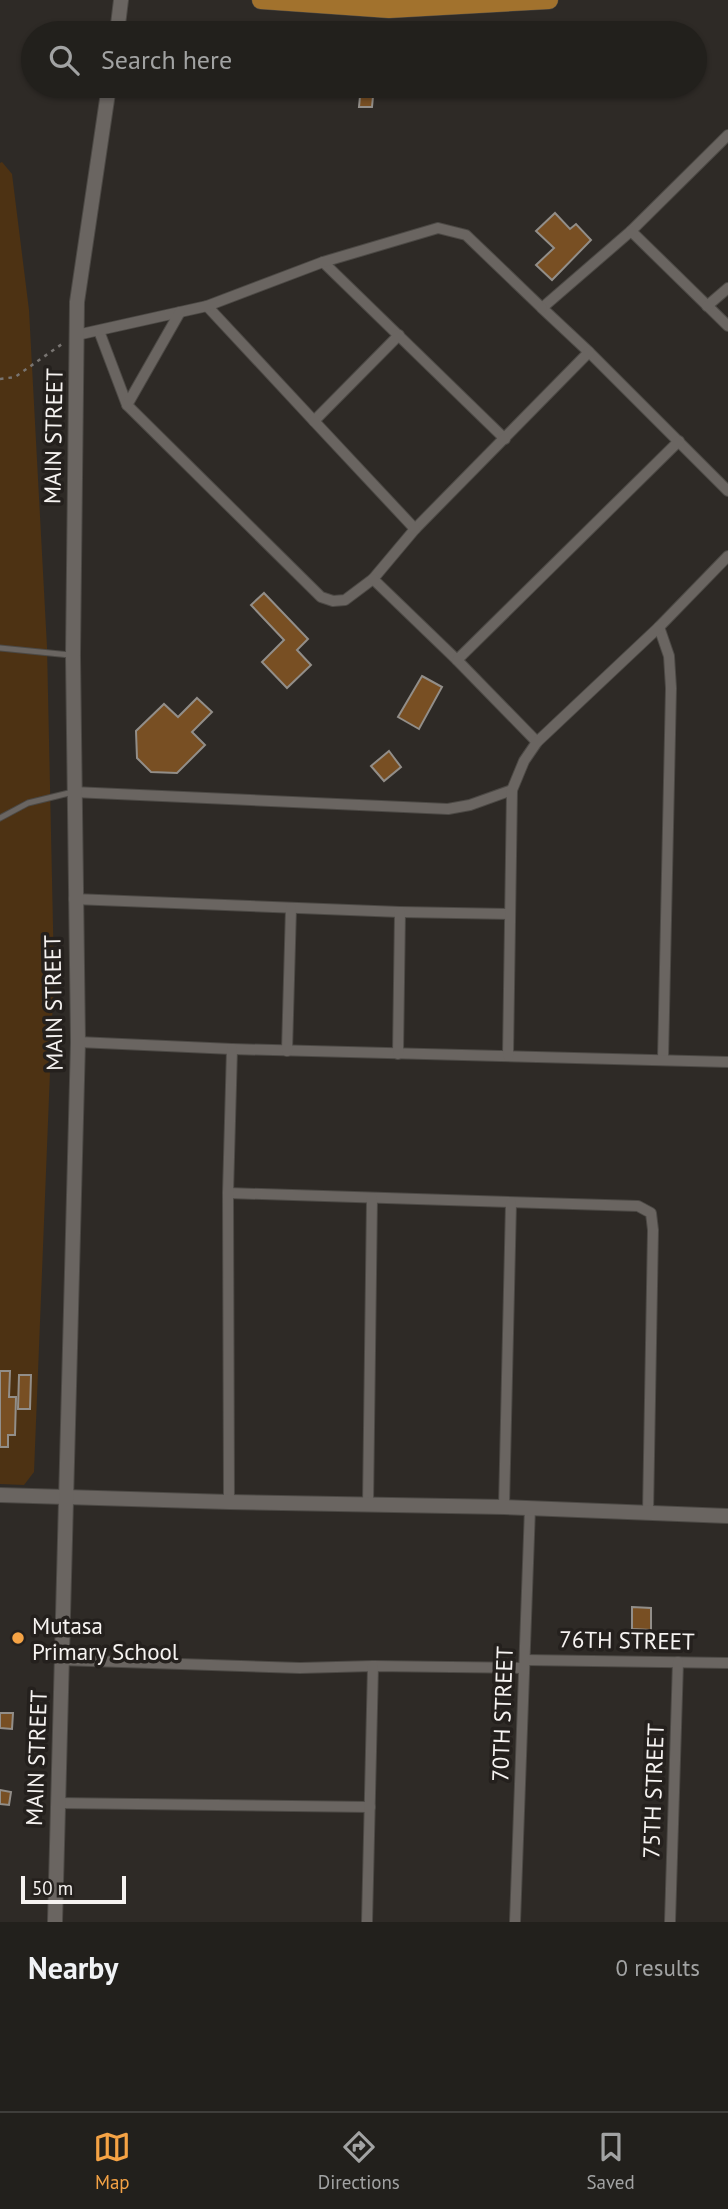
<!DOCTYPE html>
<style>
:root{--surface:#22201c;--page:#2e2d29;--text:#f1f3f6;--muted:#a2a3a3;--line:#3f3e3b;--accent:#f5a345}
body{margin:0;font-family:"PT Sans",sans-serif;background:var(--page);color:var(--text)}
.scale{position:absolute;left:21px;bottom:18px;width:105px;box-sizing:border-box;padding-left:7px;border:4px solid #f6f3f1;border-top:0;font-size:19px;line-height:24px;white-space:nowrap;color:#f6f3f1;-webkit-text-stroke:5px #24201d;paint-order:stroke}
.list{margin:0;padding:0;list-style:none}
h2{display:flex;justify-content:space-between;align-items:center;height:91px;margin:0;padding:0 28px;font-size:30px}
h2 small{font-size:23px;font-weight:400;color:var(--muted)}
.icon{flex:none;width:38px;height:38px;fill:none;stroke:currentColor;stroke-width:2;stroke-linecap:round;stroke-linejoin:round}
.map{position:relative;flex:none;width:728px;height:1922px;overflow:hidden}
.search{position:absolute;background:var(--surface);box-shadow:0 2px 5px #0004;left:21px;right:21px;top:21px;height:77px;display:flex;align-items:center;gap:18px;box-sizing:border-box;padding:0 24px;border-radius:38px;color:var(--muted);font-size:26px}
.sheet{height:189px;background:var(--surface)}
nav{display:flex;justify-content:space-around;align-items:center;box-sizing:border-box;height:98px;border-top:2px solid var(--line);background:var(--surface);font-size:19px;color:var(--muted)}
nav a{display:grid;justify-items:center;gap:4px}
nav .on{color:var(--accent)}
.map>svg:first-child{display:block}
.green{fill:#4d3213}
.building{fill:#784f23;stroke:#928e89;stroke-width:2}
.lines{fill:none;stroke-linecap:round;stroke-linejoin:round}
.service-casing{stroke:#4c4945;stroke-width:7}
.minor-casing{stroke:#4c4945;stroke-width:12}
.tertiary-casing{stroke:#4c4945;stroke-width:16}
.primary-casing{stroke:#4c4945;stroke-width:19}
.path{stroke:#787471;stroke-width:2.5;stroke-dasharray:3.5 5;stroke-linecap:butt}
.service{stroke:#6a6561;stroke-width:5}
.minor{stroke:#6a6561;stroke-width:10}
.tertiary{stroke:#6a6561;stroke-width:14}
.primary{stroke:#a2722d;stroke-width:18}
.poi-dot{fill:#f5a345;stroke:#24201d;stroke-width:2.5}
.labels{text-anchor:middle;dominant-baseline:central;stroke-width:7;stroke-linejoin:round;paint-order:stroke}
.street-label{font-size:23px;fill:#f6f3f1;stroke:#24201d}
.poi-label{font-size:23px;fill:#f6f3f1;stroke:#24201d;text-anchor:start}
</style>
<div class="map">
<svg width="728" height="1922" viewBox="0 0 728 1922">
<rect width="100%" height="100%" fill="#2e2a26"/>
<!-- green -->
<polygon class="green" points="2,162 12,174 29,310 47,647 54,972 34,1472 24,1485 0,1484 0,163"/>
<!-- building -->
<g class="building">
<polygon points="361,86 374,86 372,107 359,107"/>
<polygon points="555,213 570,229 576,224 591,240 552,280 536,265 554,248 536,231"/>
<polygon points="264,593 308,639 297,650 311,665 287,688 262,662 284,640 251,605"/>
<polygon points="422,676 442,687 419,729 398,717"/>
<polygon points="197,698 212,712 192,732 205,745 177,773 151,772 137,758 136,731 164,704 178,717"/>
<polygon points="389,751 401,767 384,781 371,766"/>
<polygon points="0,1371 10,1371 9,1397 16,1397 15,1435 8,1435 8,1447 0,1447"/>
<polygon points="19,1375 31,1375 30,1409 18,1409"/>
<polygon points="632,1607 651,1608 651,1630 632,1629"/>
<polygon points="0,1713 13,1713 12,1729 0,1728"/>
<polygon points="0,1790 11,1792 9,1805 0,1804"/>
</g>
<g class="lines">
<!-- service casing -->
<g class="service-casing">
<g id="service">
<polyline points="0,648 70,655"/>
<polyline points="0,818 28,803 73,792"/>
</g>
</g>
<!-- minor casing -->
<g class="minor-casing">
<g id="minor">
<polyline points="728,135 631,231 542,308 589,352 728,491"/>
<polyline points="631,231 728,326"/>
<polyline points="323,262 505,439"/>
<polyline points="207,306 314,421"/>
<polyline points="707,306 728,288"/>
<polyline points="99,331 127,405 321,597 333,601 345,600 373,579 415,529 589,352"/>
<polyline points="77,335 207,306 323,262 438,228 466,235 542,308"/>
<polyline points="399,335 314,421 415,529"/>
<polyline points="127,405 180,312"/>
<polyline points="373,579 457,660 537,742"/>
<polyline points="659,627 669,656 671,688 663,1060"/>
<polyline points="457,660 679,441"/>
<polyline points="73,792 448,809 470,805 512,790"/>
<polyline points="74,899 400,912 510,914"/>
<polyline points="78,1042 232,1049 728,1062"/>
<polyline points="287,1051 291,908"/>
<polyline points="398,1054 400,912"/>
<polyline points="508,1056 512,790 524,761 537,742 659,627 728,556"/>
<polyline points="228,1193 638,1206 651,1213 653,1230 648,1513"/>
<polyline points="229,1502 228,1193 232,1049"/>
<polyline points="368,1505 372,1198"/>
<polyline points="504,1507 511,1203"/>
<polyline points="61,1660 300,1668 373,1666 524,1668"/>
<polyline points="525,1660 728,1663"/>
<polyline points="57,1803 370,1807"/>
<polyline points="367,1922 373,1666"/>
<polyline points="515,1922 530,1508"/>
<polyline points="670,1922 678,1662"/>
</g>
</g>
<!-- tertiary casing -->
<g class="tertiary-casing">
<g id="tertiary">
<polyline points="117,33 121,0"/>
<polyline points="0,1495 229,1502 504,1507 728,1516"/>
<polyline points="55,1922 78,1042 73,656 77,302 109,86"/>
</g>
</g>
<!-- primary casing -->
<g class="primary-casing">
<polyline id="primary" points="261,0 389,9 549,0"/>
</g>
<!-- path -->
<polyline class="path" points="0,379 15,377 62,344"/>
<!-- service -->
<use href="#service" class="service"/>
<!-- minor -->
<use href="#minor" class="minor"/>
<!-- tertiary -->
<use href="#tertiary" class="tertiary"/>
<!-- primary -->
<use href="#primary" class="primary"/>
</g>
<!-- markers -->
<circle class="poi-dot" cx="18" cy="1638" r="7"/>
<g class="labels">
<!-- street labels -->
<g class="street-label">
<text transform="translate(53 436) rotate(-89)">MAIN STREET</text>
<text transform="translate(53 1003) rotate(-91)">MAIN STREET</text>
<text transform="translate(627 1640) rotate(1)">76TH STREET</text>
<text transform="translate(502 1714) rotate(-88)">70TH STREET</text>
<text transform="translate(36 1758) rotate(-88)">MAIN STREET</text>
<text transform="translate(653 1791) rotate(-88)">75TH STREET</text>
</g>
<!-- poi labels -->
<g class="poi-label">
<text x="32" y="1625">Mutasa<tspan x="32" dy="26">Primary School</tspan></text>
</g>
</g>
</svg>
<div class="scale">50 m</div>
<div class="search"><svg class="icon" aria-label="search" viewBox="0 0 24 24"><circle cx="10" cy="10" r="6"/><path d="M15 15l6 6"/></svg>Search here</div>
</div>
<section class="sheet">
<h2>Nearby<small>0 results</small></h2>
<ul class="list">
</ul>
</section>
<nav>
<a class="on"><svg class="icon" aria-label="map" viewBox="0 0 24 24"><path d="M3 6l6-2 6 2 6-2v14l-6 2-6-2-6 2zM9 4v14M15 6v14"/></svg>Map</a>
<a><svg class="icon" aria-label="directions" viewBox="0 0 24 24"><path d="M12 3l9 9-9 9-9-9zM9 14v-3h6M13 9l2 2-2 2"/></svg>Directions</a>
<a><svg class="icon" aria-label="saved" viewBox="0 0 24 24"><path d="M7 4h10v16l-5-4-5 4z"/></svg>Saved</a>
</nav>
